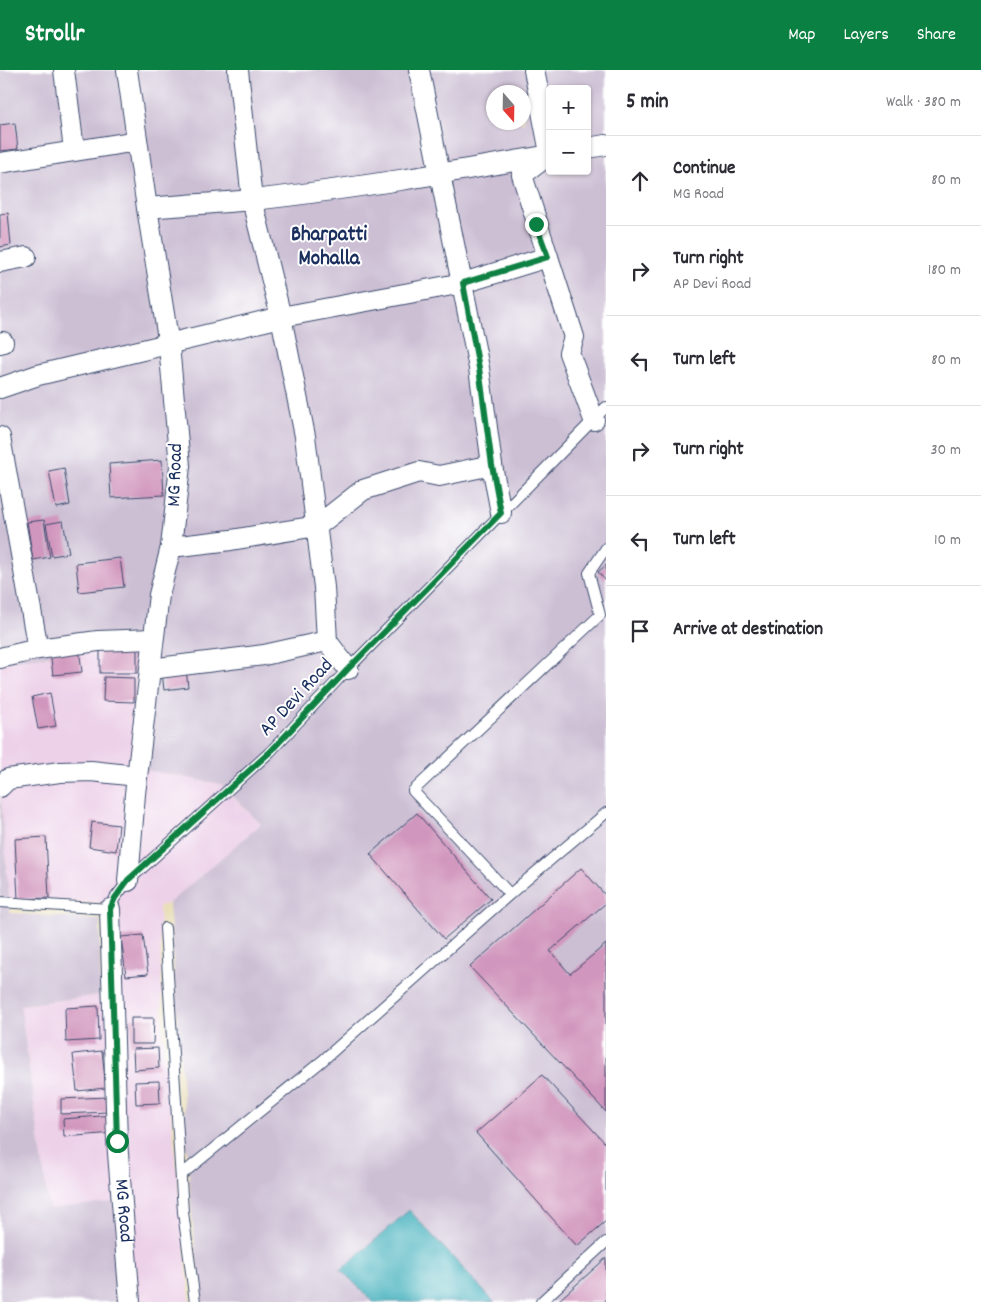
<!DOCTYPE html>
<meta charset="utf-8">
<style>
:root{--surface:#fff;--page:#f7f7f7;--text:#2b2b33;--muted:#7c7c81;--line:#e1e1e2;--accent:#0b8043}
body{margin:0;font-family:Dekko,sans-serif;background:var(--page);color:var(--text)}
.controls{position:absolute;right:15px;top:15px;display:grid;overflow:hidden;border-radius:5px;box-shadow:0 1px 4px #0004}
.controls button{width:45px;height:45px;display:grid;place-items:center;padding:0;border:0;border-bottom:1px solid var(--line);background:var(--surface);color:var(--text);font:25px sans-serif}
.compass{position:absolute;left:486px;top:15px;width:45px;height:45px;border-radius:50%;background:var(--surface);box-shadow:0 1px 4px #0004;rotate:160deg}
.stop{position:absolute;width:15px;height:15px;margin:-11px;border:4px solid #0b8043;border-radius:50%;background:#fff}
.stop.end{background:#0b8043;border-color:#fff;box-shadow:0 1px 5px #0008}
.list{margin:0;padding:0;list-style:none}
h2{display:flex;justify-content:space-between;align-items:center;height:65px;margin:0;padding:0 20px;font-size:21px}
h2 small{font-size:16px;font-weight:400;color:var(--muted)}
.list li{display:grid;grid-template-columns:32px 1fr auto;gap:15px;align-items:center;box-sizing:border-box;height:90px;padding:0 20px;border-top:1px solid var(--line)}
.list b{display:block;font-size:19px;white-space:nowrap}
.list p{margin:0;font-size:16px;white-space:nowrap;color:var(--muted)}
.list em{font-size:16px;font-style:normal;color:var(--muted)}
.icon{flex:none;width:28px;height:28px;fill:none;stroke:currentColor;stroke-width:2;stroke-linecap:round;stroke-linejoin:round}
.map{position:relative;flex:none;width:606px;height:1232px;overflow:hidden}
header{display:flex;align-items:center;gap:30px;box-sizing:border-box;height:70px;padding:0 25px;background:var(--accent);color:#fff}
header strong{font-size:24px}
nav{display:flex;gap:28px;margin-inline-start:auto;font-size:18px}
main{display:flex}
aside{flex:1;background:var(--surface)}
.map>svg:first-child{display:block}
.built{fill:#edd1e9}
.industrial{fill:#ccbfd4;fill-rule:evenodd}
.water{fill:#40afbb;stroke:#2e6f8c}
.building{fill:#d196bd}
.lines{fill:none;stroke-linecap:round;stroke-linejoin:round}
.service-casing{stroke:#3a496c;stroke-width:12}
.minor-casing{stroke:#3a496c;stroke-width:22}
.service{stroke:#fff;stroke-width:10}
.minor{stroke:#fff;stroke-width:20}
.route{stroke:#0b8043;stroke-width:6}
.labels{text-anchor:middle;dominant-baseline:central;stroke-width:4;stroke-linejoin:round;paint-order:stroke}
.street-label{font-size:20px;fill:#1b2f5e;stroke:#fff}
.neighbourhood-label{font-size:21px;font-weight:bold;fill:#1b2f5e;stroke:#fff}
</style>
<header>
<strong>Strollr</strong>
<nav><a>Map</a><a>Layers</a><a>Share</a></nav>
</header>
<main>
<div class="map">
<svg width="606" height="1232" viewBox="0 0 606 1232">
<rect width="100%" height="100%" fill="#fff"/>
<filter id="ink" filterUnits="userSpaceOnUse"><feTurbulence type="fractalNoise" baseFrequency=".02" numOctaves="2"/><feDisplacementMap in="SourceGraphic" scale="10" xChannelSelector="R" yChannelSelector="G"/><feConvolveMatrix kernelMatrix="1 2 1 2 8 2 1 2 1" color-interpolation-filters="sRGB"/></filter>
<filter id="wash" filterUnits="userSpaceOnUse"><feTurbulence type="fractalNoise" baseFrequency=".0096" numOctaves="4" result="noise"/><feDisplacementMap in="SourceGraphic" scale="20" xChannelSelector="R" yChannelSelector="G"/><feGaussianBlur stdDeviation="1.12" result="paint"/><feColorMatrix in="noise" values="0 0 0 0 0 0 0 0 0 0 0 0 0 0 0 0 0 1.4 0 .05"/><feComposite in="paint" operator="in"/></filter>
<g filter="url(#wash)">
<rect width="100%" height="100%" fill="#e9dfba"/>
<!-- built -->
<polygon class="built" points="145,574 130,697 221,714 261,754 169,833 159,836 163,964 190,1232 123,1232 49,1139 20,935 100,925 119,924 107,833 9,830 0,716 0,592"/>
<!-- industrial -->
<g class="industrial">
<path d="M0 0H606V1232H202L192 1146 169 833 261 754 221 714 130 697 145 574 0 592ZM550 19H587V101H550ZM493 22H524V52H493Z"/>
<polygon points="0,716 10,843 100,850 100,925 20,935 49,1139 113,1132 123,1232 0,1232"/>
</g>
<!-- water -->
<polygon class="water" points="409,1140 494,1232 373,1232 341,1200"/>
<g id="blocks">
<!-- building -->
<g class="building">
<polygon points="15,53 18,79 0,81 0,55"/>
<polygon points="8,143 11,175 0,177 0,144"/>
<polygon points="162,390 164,425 111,428 109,394"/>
<polygon points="64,398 70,435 56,438 49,401"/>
<polygon points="44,450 50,487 33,490 27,452"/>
<polygon points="63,451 69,483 52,486 46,454"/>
<polygon points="120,488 124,517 79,522 76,493"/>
<polygon points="606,495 606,511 598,502"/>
<polygon points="79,578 82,602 53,605 50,581"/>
<rect x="100" y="579" width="37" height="24"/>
<polygon points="186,599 188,617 164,620 162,602"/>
<polygon points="104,607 134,608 134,632 103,631"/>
<polygon points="50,623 56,656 38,659 32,627"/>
<polygon points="417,743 491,829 444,869 370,784"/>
<polygon points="92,752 119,755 116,781 89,777"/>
<polygon points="46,767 49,828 18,829 15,769"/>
<polygon points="581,798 606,826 606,833 550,881 570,904 606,874 606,1042 470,897"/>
<polygon points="143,865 148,904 126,906 121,867"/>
<polygon points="98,936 99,970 66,972 65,938"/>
<polygon points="131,948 154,948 153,974 131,974"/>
<polygon points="158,978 159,998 134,1000 133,979"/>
<polygon points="102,981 106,1018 77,1021 73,984"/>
<polygon points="542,1005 606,1074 606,1151 577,1176 476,1063"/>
<polygon points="159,1011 160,1033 136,1034 135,1012"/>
<polygon points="108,1027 109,1042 61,1044 61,1029"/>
<polygon points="113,1045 114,1063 64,1067 63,1049"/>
<polygon points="606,1188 606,1232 557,1232"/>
</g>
</g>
</g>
<g filter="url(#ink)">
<use href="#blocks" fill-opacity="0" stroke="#3a496c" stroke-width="1"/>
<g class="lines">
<!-- service casing -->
<g class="service-casing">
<g id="service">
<polyline points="510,824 606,743"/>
<polyline points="0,832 110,839 115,828 128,811 270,682 348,599 606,337"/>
<polyline points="165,858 183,1142 195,1232"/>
<polyline points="181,1105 322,991 510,824 413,721 600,545 589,503 606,478"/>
<polyline points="541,1232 606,1172"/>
</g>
</g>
<!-- minor casing -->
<g class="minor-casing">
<g id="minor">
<polyline points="64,0 74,80"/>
<polyline points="127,0 147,138 169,275 180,396 171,477 159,525 135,724 128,811"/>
<polyline points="238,0 252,130 281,247 305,366 324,517 327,571 348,599"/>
<polyline points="419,0 479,298 492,395 501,443"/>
<polyline points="534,0 550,83"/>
<polyline points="587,78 606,75"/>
<polyline points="545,88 522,105 548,187"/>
<polyline points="0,93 137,71"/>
<path d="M147 138C182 135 218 133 253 130 352 119 451 102 550 85"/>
<polyline points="0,192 26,187"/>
<polyline points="0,273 3,272"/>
<polyline points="0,318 38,305 281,247 463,213 548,187 574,267 569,283 594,350"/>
<polyline points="0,367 38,579"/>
<polyline points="171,477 231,470 317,456 363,420 419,402 439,406 492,395"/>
<polyline points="0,588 38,579 98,571 153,569"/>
<polyline points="150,599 264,585 327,571"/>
<polyline points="0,717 8,709 60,702 91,701 137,706"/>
<path id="s1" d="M110 839 117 1071 130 1232"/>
</g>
</g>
<!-- service -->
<use href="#service" class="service"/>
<!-- minor -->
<use href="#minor" class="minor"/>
</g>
</g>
<g class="lines" filter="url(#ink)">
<!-- route -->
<polyline class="route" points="117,1071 110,839 115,828 128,810 270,682 348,599 501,443 492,395 479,298 463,213 548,187 536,154"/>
</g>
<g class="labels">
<!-- street labels -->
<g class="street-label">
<text transform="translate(176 405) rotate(-88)">MG Road</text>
<text transform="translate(297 628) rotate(-47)">AP Devi Road</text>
<text stroke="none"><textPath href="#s1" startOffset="302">MG Road</textPath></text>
</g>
<!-- neighbourhood labels -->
<g class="neighbourhood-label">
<text x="329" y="166">Bharpatti<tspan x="329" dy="24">Mohalla</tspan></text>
</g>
</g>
</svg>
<div class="controls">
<button>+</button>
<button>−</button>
</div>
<svg class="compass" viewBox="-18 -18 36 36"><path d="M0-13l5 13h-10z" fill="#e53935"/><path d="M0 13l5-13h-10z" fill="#7c7c81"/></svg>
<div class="stop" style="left:117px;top:1071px"></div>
<div class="stop end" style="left:536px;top:154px"></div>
</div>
<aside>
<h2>5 min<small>Walk · 380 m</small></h2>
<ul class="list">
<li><svg class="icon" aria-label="ahead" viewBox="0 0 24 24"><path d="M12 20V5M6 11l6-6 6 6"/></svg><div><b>Continue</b><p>MG Road</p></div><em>80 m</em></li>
<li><svg class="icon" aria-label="right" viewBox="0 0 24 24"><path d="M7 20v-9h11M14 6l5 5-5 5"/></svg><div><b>Turn right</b><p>AP Devi Road</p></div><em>180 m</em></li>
<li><svg class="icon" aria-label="left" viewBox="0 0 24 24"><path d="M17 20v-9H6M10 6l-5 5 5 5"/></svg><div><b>Turn left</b></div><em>80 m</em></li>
<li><svg class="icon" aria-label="right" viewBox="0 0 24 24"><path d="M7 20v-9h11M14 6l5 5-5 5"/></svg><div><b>Turn right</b></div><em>30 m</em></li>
<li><svg class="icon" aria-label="left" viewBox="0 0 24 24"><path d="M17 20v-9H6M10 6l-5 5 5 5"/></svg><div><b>Turn left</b></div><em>10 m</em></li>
<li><svg class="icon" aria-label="arrive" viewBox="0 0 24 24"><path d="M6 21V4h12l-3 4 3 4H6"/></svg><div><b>Arrive at destination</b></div></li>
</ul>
</aside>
</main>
